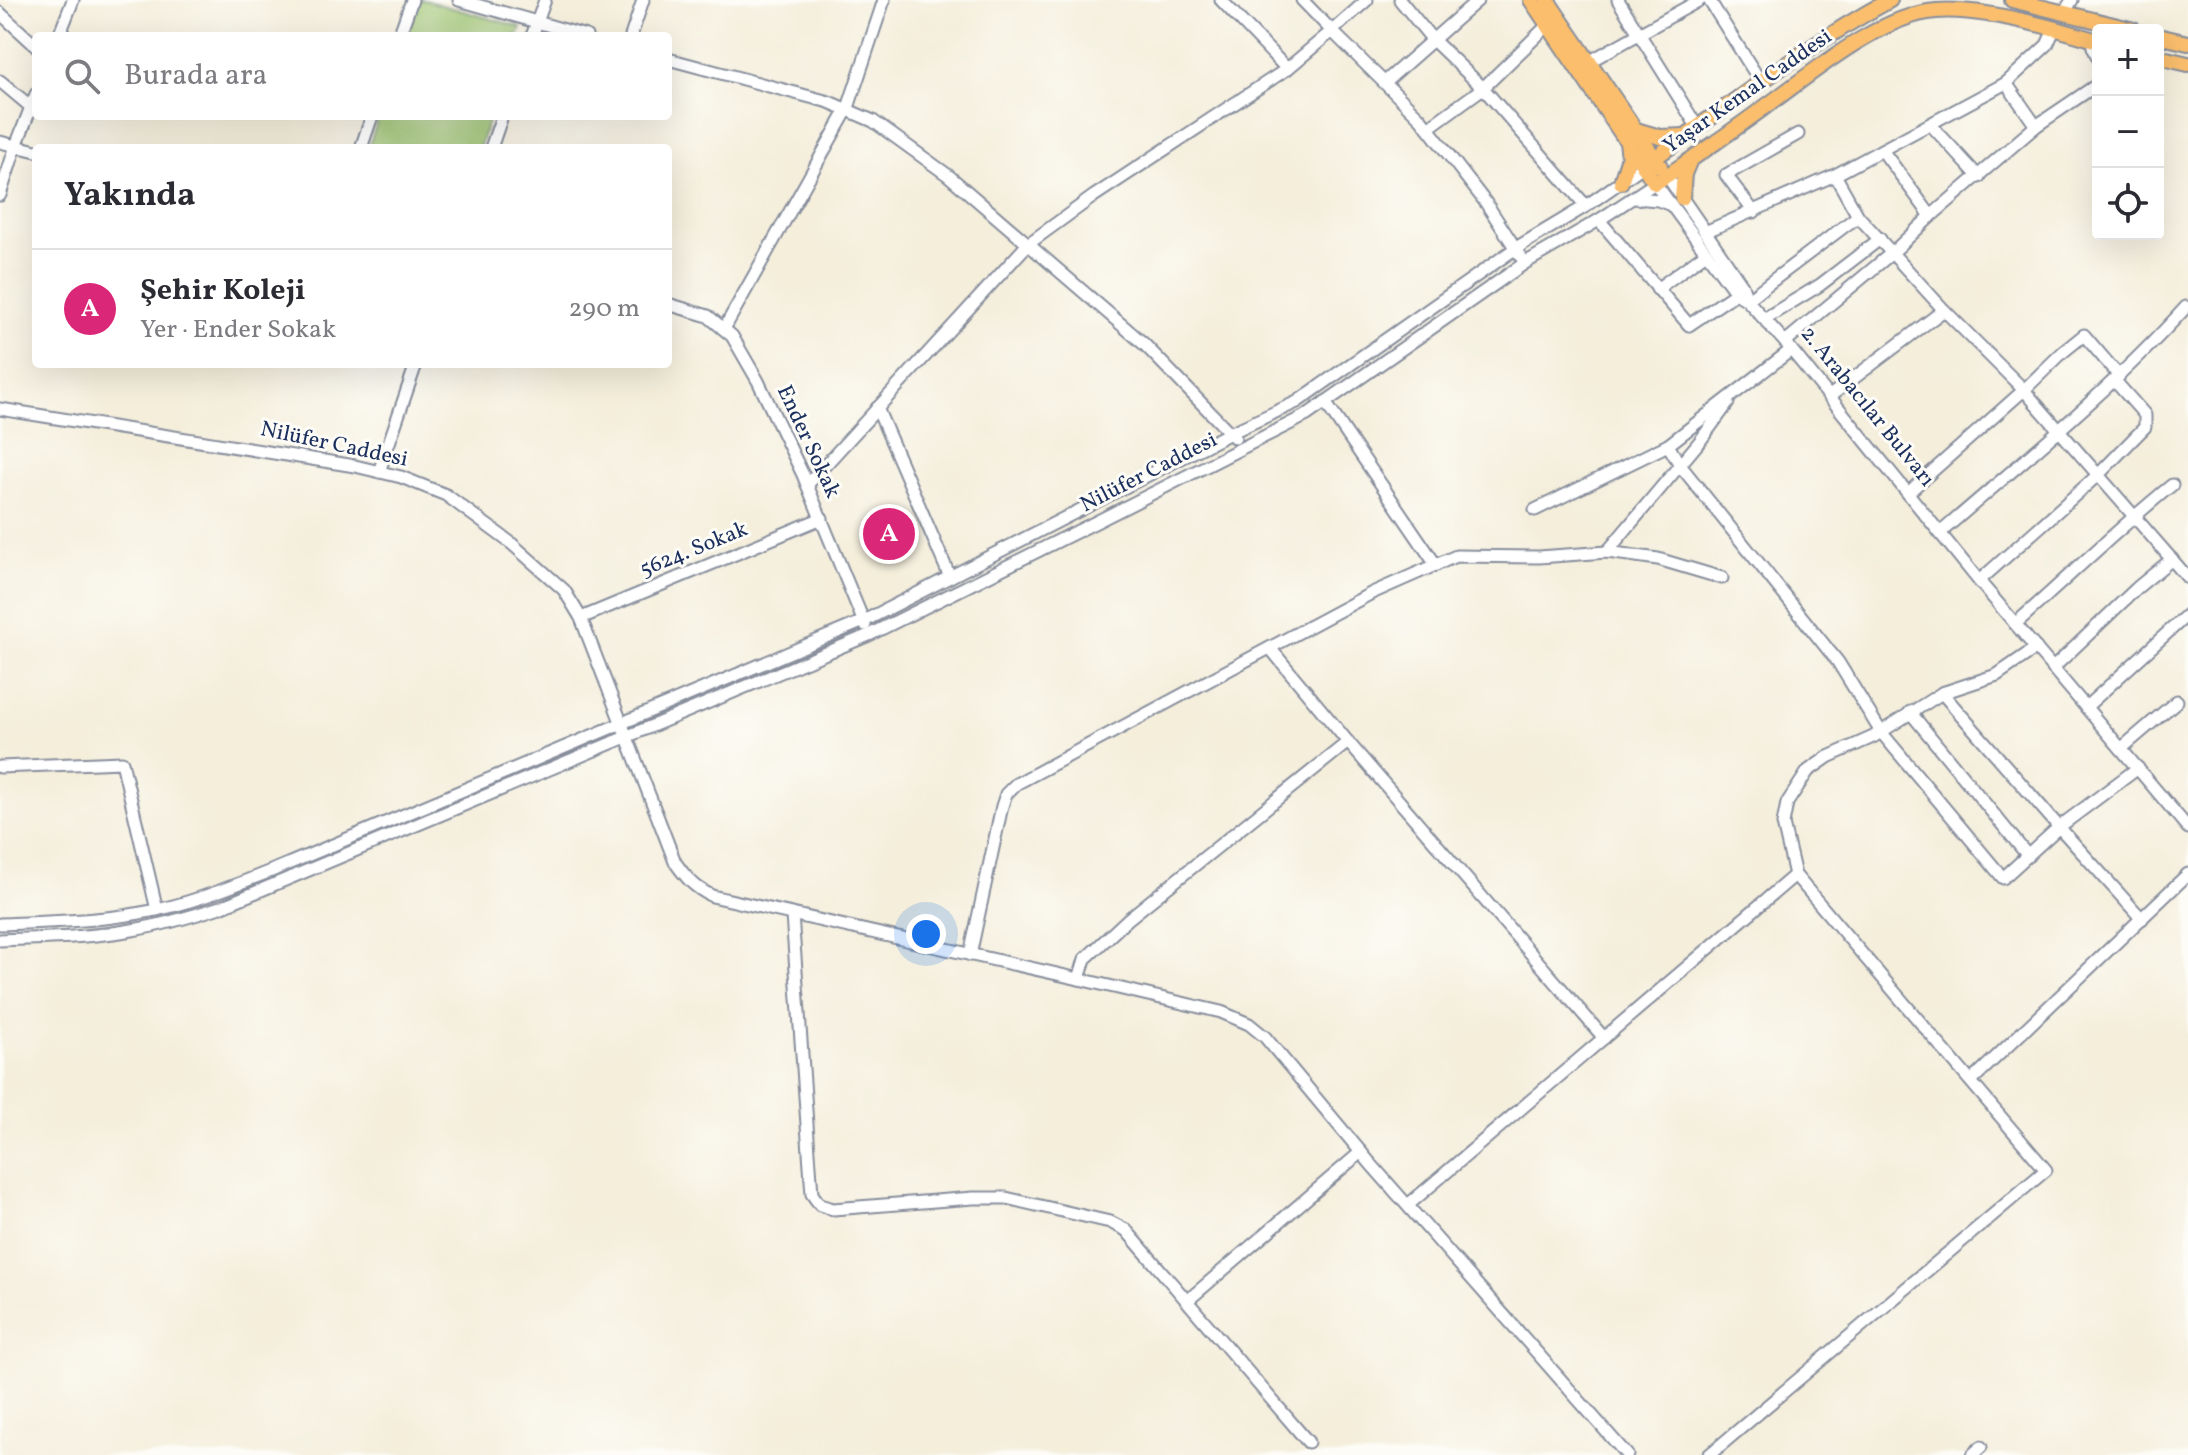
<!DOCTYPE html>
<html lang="tr">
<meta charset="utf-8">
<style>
:root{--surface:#fff;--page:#f2f2f3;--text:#2b2b33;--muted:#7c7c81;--line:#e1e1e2;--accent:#db2777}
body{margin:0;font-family:Vollkorn,serif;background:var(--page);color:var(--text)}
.controls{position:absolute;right:24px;top:24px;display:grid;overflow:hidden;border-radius:8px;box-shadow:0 8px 32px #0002}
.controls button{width:72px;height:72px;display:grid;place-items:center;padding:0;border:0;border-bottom:2px solid var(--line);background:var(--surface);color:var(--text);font:40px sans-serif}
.you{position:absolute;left:926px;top:934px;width:28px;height:28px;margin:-20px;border:6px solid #fff;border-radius:50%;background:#1a73e8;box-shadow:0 0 0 12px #1a73e833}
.badge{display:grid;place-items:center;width:52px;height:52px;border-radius:50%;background:var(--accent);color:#fff;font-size:26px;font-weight:700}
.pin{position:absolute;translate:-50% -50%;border:4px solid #fff;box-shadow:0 2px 8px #0006}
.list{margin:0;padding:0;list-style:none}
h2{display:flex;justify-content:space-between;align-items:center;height:104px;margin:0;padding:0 32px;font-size:34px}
h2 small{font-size:26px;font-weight:400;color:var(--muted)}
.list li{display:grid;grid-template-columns:52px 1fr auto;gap:24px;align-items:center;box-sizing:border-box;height:120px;padding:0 32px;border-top:2px solid var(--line)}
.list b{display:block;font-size:30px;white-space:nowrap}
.list p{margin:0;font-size:26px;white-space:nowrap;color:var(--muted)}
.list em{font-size:26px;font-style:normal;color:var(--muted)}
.icon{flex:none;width:44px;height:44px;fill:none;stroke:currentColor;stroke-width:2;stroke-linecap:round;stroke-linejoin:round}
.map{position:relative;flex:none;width:2188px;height:1455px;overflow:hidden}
.search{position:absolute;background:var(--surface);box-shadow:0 8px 32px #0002;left:32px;top:32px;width:640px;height:88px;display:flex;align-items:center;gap:20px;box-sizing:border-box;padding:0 28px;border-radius:8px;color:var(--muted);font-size:30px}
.panel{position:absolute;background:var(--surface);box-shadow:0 8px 32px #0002;left:32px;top:144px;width:640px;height:224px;border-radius:8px}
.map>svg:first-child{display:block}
.green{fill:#9ac16c;stroke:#5a7865;stroke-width:2}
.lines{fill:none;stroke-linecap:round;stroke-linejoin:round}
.minor-casing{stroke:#888e9c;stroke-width:15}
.major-casing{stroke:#888e9c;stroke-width:18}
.minor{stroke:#fff;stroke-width:11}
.major{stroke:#fabe6d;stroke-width:14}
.labels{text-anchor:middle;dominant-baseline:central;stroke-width:6;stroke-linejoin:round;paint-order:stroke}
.street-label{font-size:22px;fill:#1b2f5e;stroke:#fdfcf7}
</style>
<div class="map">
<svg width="2188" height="1455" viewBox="0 0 2188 1455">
<rect width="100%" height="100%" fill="#fdfcf7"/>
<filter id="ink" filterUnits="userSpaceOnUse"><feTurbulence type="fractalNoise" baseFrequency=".0125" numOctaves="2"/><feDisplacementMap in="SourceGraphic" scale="16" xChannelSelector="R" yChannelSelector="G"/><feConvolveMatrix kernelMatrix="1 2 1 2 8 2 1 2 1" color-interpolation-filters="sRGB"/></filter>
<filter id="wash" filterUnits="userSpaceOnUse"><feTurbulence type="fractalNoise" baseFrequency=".006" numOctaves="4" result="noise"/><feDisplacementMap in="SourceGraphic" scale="32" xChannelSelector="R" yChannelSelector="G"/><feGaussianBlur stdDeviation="1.8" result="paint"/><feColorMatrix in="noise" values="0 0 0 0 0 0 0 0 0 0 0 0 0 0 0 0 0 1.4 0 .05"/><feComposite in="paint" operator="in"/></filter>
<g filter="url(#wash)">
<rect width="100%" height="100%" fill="#f4eedb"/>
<!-- green -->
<g class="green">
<polygon points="419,0 424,0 521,27 518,36 407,36"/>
<polygon points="379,116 490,116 479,148 368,148"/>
</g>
</g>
<g filter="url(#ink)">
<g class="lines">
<!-- minor casing -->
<g class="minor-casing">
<g id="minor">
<polyline points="459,0 586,36"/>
<polyline points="1221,0 1287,69"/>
<polyline points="1302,0 1332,31 1367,0"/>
<polyline points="1400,0 1432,39 1483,88 1586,206"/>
<polyline points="1618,0 1698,128"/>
<polyline points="1709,0 1760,81"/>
<polyline points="0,13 36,46"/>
<polyline points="2064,13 2072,0"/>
<polyline points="59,36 73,0"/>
<polyline points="399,36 412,0"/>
<polyline points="532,36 545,0"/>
<polyline points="631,36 643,0"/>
<polyline points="2092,40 2093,47 2098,58"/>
<polyline points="668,59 829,102 873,121 949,176 1028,244 807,485"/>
<polyline points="1592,60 1700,0"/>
<polyline points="0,81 31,107"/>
<polyline points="1385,82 1478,0"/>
<polyline points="2006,83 2036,126"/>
<polyline points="1931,125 1979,177"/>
<polyline points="1428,128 1483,88 1548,25"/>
<polyline points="0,142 36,151"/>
<polyline points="361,148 372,116"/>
<polyline points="491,148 502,116"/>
<polyline points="1882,150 1931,216"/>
<polyline points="1835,175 1858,216 1944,310 2024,390 2188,578"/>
<polyline points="1667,176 1742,285 1747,299"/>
<polyline points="0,195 16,146 36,94"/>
<polyline points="1634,198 1658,200 1671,205"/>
<polyline points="1754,212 1726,175 1798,134"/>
<polyline points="1599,220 1689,325 1736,293"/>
<polyline points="1705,232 1835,175 2006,83 2047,45 2054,30"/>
<polyline points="1657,289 1706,253"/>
<polyline points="1747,300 1858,216"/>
<polyline points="668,304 708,316 732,336 758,381 803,475 865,625"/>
<polyline points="1764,319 1820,285 1880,239"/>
<polyline points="724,329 848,108 884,0"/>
<polyline points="1785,342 1893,252 1931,216 2036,126 2098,84"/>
<polyline points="1830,396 1944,310"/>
<polyline points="1325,402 1436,565"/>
<polyline points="877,408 950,577"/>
<path d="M0 409 355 466 401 477 446 495 511 543 564 590 581 618 675 862C686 878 695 888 712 896L1079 979 1221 1012 1249 1024 1265 1037 1370 1163 1627 1455"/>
<polyline points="1235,438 1144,344 1028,244 1094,196 1287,69 1332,31 1421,119 1486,203 1525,263"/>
<polyline points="1668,445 1680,465 1838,662 1881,732 2003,878 2059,827 2138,768"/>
<polyline points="379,472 416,364"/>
<polyline points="1909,492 2024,390 2063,352 2084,335 2119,376"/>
<polyline points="1535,510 1668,445 1791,350"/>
<path d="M1940 533C2024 460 2112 389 2186 307"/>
<polyline points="1607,552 1700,441 1728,403"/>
<polyline points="1979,581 2099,474 2145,427 2145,415 2114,380"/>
<polyline points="581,618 822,518"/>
<path d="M2015 624C2068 578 2117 529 2172 485"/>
<polyline points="1270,648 1348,742 1604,1038"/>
<polyline points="2053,668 2138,587 2172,559"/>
<polyline points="1942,693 2059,827 2142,919"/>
<polyline points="2086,707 2188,614"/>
<polyline points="1910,712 2028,856"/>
<polyline points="2122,748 2177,701"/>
<polyline points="0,767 122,762 157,910"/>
<polyline points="792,915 812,1194 820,1205 833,1209 973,1198 1006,1198 1110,1222 1126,1230 1308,1442"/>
<path d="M0 924C55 922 111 921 165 908 203 899 240 883 276 869L864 621 1230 433 1297 402 1516 248 1586 206 1643 166"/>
<path d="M0 940C44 938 88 938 132 930 163 925 193 916 223 906L869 635 1096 522 1307 415 1525 263 1599 220 1655 183 1736 293 1747 300 1785 342 1979 581 2188 828"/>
<polyline points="970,955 1002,806 1006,794 1016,784 1372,593 1456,556 1539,557 1607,552 1658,559 1722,578"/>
<polyline points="1079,979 1085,959 1128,919 1348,742"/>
<polyline points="1971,1081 2188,874"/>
<polyline points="1408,1205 1795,875"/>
<polyline points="1187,1301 1361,1152"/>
<polyline points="1709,1455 2046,1170 1795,875 1783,824 1787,803 1808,771 1828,757 1873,737 1942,693 1997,675 2036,648"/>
<polyline points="1972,1455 1981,1447"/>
</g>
</g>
<!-- major casing -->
<g class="major-casing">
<g id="major">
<path d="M1531 0 1655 183C1697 157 1736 128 1776 99 1818 68 1883 15 1936 11 1980 7 2055 28 2098 41"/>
<polyline points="1547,0 1660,166"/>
<polyline points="2012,0 2134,30"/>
<polyline points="2158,36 2188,43"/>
<polyline points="2158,57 2188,64"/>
<polyline points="1636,130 1660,137 1684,136"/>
<path d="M1643 166C1725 109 1803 47 1890 0"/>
<polyline points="1621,182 1629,157 1627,142"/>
<polyline points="1682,198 1684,174 1689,162"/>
</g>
</g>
<!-- minor -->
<use href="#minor" class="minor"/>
<!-- major -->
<use href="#major" class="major"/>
</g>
</g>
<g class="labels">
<!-- street labels -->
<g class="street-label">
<text transform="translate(1748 92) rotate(-35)">Yaşar Kemal Caddesi</text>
<text transform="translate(1867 407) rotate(51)">2. Arabacılar Bulvarı</text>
<text transform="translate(808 442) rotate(65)">Ender Sokak</text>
<text transform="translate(334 445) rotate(12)">Nilüfer Caddesi</text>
<text transform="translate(1149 473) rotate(-27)">Nilüfer Caddesi</text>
<text transform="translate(694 550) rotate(-22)">5624. Sokak</text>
</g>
</g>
</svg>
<div class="controls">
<button>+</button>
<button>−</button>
<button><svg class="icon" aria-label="locate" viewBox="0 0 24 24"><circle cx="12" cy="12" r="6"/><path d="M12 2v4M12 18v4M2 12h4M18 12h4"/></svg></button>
</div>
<div class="you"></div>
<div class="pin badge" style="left:889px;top:534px">A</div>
<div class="search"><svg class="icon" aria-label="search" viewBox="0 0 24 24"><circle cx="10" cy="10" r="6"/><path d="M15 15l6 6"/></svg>Burada ara</div>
<section class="panel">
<h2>Yakında<small></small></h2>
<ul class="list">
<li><span class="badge">A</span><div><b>Şehir Koleji</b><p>Yer · Ender Sokak</p></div><em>290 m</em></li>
</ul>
</section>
</div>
